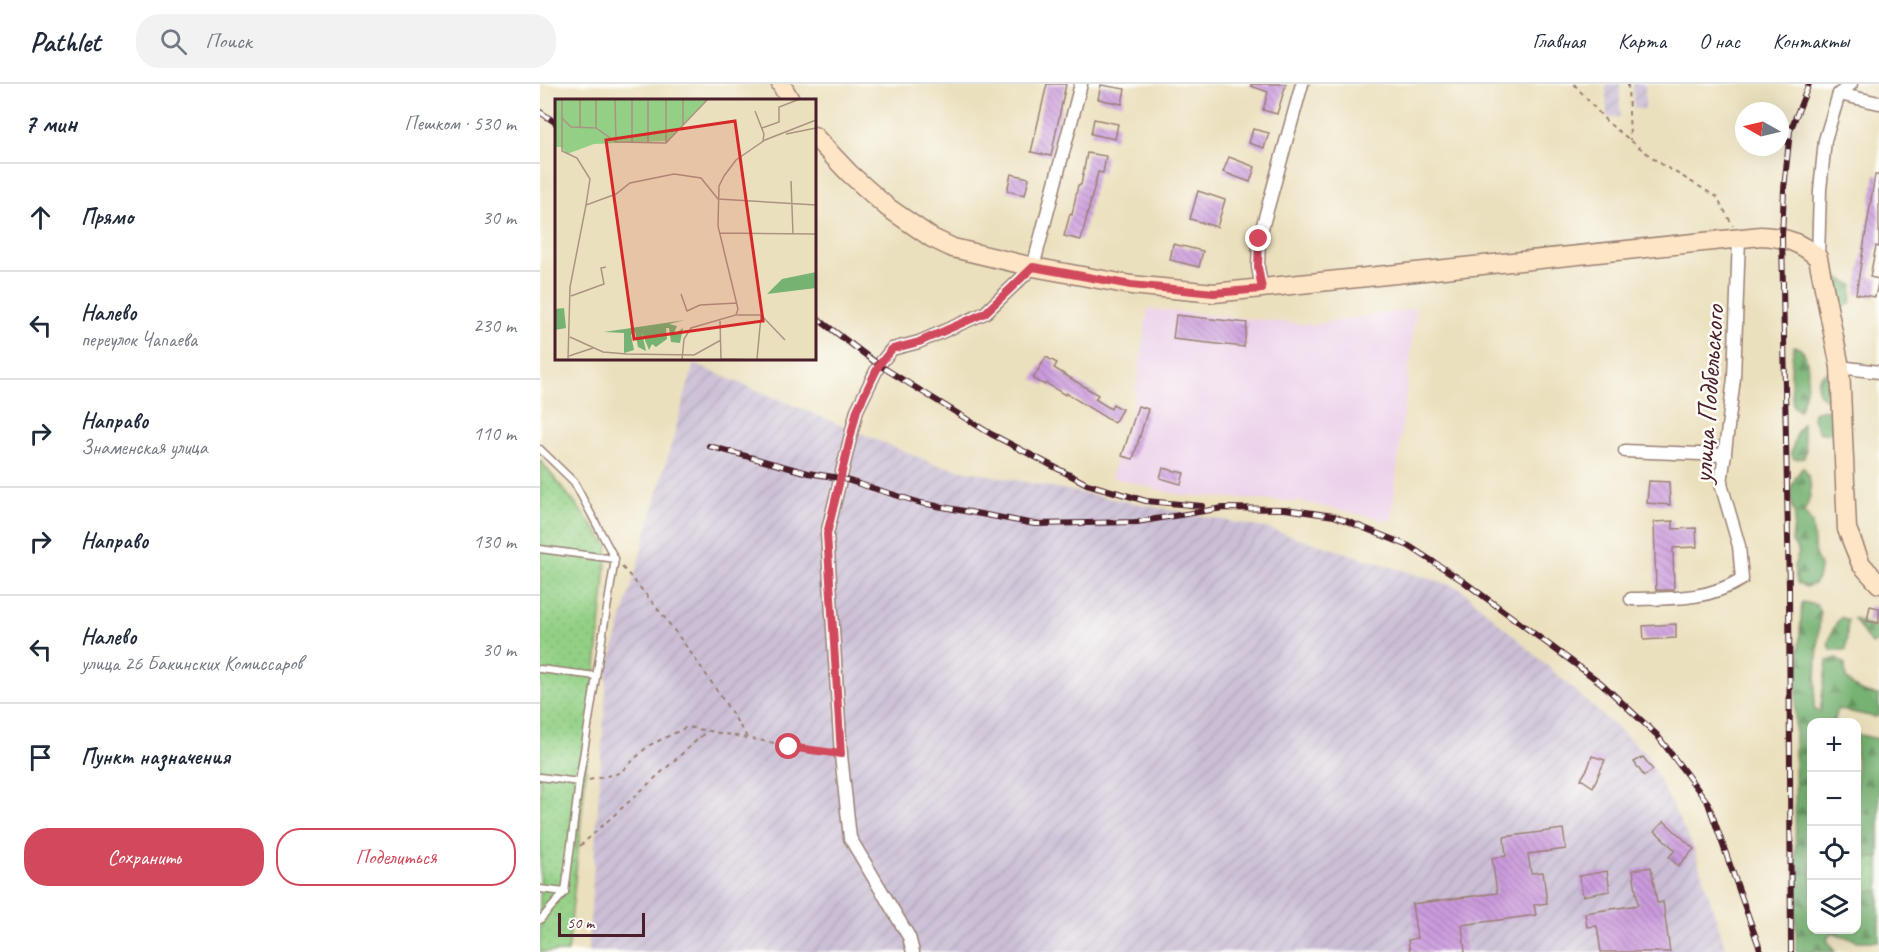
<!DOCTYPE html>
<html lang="ru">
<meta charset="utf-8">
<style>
:root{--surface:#fff;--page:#f2f2f3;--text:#1f2937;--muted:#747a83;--line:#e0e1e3;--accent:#d1495b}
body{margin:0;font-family:Caveat,sans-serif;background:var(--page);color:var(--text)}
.controls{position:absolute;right:18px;bottom:18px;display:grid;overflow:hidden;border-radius:12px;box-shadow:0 6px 24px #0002}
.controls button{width:54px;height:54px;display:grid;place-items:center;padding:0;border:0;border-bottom:2px solid var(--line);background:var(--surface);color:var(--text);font:30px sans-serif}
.compass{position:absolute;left:1195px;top:18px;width:54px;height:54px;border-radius:50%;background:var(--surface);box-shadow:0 6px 24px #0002;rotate:278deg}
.scale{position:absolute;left:18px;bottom:15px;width:87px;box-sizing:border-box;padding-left:6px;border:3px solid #4a1f2b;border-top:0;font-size:16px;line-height:21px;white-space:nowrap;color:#4a1f2b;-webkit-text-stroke:4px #fdfcf7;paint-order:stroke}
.stop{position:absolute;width:18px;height:18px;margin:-14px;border:4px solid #d1495b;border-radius:50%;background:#fff}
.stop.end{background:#d1495b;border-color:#fff;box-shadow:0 2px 6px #0008}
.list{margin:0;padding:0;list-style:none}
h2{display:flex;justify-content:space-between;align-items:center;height:78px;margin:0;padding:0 24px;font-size:26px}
h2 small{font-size:20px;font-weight:400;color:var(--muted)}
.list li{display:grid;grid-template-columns:39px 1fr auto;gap:18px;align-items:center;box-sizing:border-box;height:108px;padding:0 24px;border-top:2px solid var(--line)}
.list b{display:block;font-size:22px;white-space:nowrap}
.list p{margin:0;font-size:20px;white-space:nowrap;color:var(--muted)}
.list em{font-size:20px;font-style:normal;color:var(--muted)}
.actions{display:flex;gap:12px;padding:18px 24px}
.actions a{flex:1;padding:14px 0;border:2px solid var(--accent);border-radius:24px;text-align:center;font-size:21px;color:var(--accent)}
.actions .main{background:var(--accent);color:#fff}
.icon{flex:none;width:33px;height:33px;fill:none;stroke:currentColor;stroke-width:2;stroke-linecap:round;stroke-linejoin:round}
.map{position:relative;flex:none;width:1339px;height:868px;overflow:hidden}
header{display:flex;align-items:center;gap:36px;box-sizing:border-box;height:84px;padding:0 30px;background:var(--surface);border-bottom:2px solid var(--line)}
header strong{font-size:28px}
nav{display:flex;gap:33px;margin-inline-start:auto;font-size:21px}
.search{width:420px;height:54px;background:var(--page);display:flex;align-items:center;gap:15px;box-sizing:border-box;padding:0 21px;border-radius:24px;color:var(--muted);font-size:22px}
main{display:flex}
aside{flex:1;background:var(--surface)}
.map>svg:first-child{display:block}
.built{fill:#ecd1ea}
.industrial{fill:url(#industrial-furrows)}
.forest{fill:url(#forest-firs);stroke:#60684e;stroke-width:1.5}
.garden{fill:url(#garden-dots);stroke:#6e7858;stroke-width:1.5}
.building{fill:url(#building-back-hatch)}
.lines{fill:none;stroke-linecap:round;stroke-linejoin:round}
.lane-casing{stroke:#9a8074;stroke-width:9}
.street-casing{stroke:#9a8074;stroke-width:15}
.secondary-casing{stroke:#9a8074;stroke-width:21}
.path{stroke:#9a8074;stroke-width:2;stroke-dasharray:4.5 4.5;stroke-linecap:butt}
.lane{stroke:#fff;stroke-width:6}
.street{stroke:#fff;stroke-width:12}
.secondary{stroke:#fee5c5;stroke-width:18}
.rail-casing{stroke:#4a1f2b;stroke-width:6}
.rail{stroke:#fdfcf7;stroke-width:4;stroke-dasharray:11;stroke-linecap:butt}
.route{stroke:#d1495b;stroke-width:8}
.labels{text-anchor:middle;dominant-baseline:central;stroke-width:5;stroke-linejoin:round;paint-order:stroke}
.street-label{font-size:28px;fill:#4a1f2b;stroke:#fdfcf7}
.inset-road{fill:none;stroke:#ab9383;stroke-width:1.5}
.view{fill:#d62828;fill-opacity:0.15;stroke:#d62828;stroke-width:3}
.inset-edge{fill:none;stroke:#4a1f2b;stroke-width:3}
</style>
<header>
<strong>Pathlet</strong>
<div class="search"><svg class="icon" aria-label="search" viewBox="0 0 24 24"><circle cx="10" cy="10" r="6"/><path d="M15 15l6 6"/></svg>Поиск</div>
<nav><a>Главная</a><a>Карта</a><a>О нас</a><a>Контакты</a></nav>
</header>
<main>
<aside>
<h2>7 мин<small>Пешком · 530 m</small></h2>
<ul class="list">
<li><svg class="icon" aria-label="ahead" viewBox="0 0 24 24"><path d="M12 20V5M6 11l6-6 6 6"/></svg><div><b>Прямо</b></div><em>30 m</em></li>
<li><svg class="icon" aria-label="left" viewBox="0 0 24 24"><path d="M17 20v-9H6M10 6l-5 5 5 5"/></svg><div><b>Налево</b><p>переулок Чапаева</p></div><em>230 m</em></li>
<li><svg class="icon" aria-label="right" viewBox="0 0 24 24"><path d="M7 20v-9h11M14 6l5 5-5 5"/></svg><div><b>Направо</b><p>Знаменская улица</p></div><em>110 m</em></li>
<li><svg class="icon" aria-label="right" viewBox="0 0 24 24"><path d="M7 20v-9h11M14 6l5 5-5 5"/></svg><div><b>Направо</b></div><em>130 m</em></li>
<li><svg class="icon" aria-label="left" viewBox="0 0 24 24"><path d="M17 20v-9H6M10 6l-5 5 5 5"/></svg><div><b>Налево</b><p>улица 26 Бакинских Комиссаров</p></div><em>30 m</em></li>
<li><svg class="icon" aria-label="arrive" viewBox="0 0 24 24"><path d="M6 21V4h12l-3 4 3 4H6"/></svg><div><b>Пункт назначения</b></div></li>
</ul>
<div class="actions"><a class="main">Сохранить</a><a>Поделиться</a></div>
</aside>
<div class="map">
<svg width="1339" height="868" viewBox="0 0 1339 868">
<defs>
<pattern id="industrial-furrows" width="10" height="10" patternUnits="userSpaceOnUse" patternTransform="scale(1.5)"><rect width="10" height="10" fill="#cbbfd5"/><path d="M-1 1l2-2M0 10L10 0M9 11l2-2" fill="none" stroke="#b0a4b7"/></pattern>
<pattern id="forest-firs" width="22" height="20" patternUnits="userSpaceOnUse" patternTransform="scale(1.5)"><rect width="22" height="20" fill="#76b272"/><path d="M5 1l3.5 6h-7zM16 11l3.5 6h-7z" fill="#63905e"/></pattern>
<pattern id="garden-dots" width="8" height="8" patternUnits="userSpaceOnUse" patternTransform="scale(1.5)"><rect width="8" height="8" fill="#93d085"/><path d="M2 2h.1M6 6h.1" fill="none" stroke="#80b273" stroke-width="1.8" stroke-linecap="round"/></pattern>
<pattern id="building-back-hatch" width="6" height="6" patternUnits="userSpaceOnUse" patternTransform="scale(1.5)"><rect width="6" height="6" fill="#cb9bdd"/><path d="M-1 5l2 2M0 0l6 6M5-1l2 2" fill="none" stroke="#a77eb3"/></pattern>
</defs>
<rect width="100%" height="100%" fill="#fdfcf7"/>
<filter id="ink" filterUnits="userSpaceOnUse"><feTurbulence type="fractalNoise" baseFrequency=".0167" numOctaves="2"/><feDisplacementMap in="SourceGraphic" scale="12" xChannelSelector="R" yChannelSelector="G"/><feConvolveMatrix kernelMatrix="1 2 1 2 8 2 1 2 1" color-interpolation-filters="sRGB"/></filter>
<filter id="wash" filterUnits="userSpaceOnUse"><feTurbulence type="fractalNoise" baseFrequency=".008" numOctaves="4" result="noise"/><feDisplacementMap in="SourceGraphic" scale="24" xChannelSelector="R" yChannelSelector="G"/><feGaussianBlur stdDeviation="1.35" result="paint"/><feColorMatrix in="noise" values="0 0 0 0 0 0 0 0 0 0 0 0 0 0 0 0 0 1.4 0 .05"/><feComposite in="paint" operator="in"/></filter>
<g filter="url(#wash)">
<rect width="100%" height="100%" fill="#ebe0bd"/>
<!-- built -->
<polygon class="built" points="876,224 851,437 762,418 641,411 571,393 594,319 608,225 772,241"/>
<!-- industrial -->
<g class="industrial">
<polygon points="1066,0 1080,0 1080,33 1067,33"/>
<polygon points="1093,0 1105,0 1105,25 1094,25"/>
<polygon points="154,280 397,381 729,445 920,504 1106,670 1154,765 1187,868 48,868 67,589"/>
</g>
<!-- forest -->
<g class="forest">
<polygon points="1294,192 1313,201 1311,218 1305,223 1298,222 1291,194"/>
<path d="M1254 262C1276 267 1267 312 1259 327L1253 322C1251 305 1250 279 1254 262Z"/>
<path d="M1289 287 1295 290 1293 315 1286 316C1274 306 1274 293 1289 287Z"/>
<path d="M1292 325 1298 329 1299 342C1293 348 1288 351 1279 348L1273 335 1274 329 1280 326Z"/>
<polygon points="1262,340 1266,365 1264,374 1254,375 1251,369 1257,348"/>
<path d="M1263 383C1274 397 1272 413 1264 428L1272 439 1275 470 1280 482 1279 491 1274 500 1266 503 1257 499 1254 482 1259 468 1252 458 1255 430 1252 423 1251 404 1256 393Z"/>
<path d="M1262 518 1277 521 1280 529 1274 625 1280 628 1287 577 1297 574 1305 580 1306 595C1317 605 1324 611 1339 611V632L1335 633 1297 625 1295 638H1272V846H1316L1317 808 1339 807V857H1318L1291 848 1287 856 1295 868H1256L1255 627Z"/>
<path d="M1301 533 1308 536 1306 566H1292L1288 561C1291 550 1293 542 1301 533Z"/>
<polygon points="1313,534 1333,544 1339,543 1339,558 1331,560"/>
<polygon points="1316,650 1339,655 1339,774 1317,774 1317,776"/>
</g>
<!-- garden -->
<g class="garden">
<polygon points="0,376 68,461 28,868 0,868"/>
<polygon points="1317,774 1339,774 1339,807 1317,808"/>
</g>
<g id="blocks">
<!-- building -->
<g class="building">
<polygon points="507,0 526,0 511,72 491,68"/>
<polygon points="711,0 746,0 737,30 723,26 728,8 711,2"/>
<polygon points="561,1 585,5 582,20 558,15"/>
<polygon points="554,35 578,40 575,55 551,50"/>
<polygon points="713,45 729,49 724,64 709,59"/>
<polygon points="547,69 566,72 563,89 558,88 541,156 524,152 530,130 532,131 538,101 541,101"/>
<polygon points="689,73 715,83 710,98 683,88"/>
<polygon points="471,90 489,94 485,111 467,107"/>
<polygon points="1335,91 1339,91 1339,163 1336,162 1330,193 1339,195 1335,213 1316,210"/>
<polygon points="658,107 685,116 677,143 650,135"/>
<polygon points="633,160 663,167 659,183 630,176"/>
<polygon points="636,231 707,239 704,263 633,255"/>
<polygon points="506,273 517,279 514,284 558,311 555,315 571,325 573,320 582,325 574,339 526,309 525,311 506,299 505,301 493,295"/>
<polygon points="598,322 608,325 593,375 582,372"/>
<polygon points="623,384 644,389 641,400 620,394"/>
<polygon points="1109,397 1129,398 1130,421 1107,419"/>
<polygon points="1133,437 1133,445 1156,444 1157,463 1133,464 1134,506 1116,506 1114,438"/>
<polygon points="1330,522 1339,524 1339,539 1327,537"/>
<polygon points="1136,540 1136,554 1104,556 1103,542"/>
<polygon points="1052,672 1065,676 1053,703 1041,695 1048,684"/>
<polygon points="1103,673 1113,686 1104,692 1094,678"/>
<polygon points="1124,737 1154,765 1138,782 1129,773 1135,766 1115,747"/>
<polygon points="1023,745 1026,765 988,770 991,789 1003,788 1007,819 994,821 996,831 922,841 925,868 870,868 868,856 877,854 872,820 957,809 952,774 966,772 964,753"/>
<polygon points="1111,783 1117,819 1123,818 1130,868 1061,868 1057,842 1047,843 1045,829 1098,821 1093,786"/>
<polygon points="1067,787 1070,807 1043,812 1039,792"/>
</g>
</g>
</g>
<g filter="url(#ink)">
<use href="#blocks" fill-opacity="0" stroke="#9a8074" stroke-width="1.5"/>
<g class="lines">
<!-- lane casing -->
<g class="lane-casing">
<g id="lane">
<polyline points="0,365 34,398 75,475 39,698 25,808 0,836"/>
<polyline points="0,465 75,475"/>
<polyline points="0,585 56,592"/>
<polyline points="0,693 39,698"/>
<polyline points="0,805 25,808"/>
</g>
</g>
<!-- street casing -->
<g class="street-casing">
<g id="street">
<polyline points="1299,10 1339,19"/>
<polyline points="1278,174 1280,106 1285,56 1299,10 1311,0"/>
<polyline points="722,205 718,183 719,155 762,0"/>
<polyline points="1300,283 1339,288"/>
<polyline points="1085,367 1185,371"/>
<path d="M1091 515C1131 514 1166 517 1202 495L1199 462 1181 400 1194 294 1199 154"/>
<polyline points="373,868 369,853 310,754 301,671 287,450 317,326 339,281 352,265 379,258 445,229 493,183 541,0"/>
</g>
</g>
<!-- secondary casing -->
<g class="secondary-casing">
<g id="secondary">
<polyline points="241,0 250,16"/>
<path d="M274 52 309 89 347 123 392 154 413 164 493 183 591 201 674 209 1221 152C1244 153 1261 158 1278 174L1300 283 1307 445 1321 480 1339 500"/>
</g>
</g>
<!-- path -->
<g class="path">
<polyline points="1034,0 1067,38 1118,78 1177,113 1193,142"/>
<polyline points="1088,0 1090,56"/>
<path d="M82 483C129 535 171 595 208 655"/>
<polyline points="49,696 80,689 108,662 147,643 289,669"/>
<polyline points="40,762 167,647"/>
</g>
<!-- lane -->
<use href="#lane" class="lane"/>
<!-- street -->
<use href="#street" class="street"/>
<!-- secondary -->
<use href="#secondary" class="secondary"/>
<!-- rail casing -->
<g class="rail-casing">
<g id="rail">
<polyline points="0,28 16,39"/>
<polyline points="274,232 339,281 451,350 547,400 606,417 662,422"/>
<polyline points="169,362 268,389 300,394 381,419 495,440 597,438 683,424 745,425 794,432 869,462 923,497 1061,599 1117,651 1168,719 1221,868"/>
<polyline points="1251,868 1249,505 1242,153 1244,105 1250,47 1269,0"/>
</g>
</g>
<!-- rail -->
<use href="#rail" class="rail"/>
</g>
</g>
<g class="lines" filter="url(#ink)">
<!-- route -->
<polyline class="route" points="249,663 301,670 287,450 317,326 339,281 352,265 379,258 445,229 493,183 591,201 674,209 722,205 718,183 719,155"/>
</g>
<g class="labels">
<!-- street labels -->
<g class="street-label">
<text transform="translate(1168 310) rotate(-86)">улица Подбельского</text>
</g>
</g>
<!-- overview -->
<g transform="translate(15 15)">
<rect width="261" height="261" fill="#ebe0bd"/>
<path d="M261 173V189L212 195 227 180ZM9 209 11 229 0 231V210ZM130 221 114 225 122 227 118 236 128 229 125 244 116 243 114 229H111L112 240 101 248 97 245 94 251 87 234 91 252 83 248 80 232 76 236 79 251 69 254V234L49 233Z" fill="#76b272"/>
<path d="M0 0H153L113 42 39 45 12 55 6 48H0Z" fill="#93d085"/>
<path class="inset-road" d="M7 0V52L22 59 35 80 31 106M25 0V28M41 0V29M60 0 61 43M77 0V43M93 0V43M111 0V43M128 0V26M200 12 209 35 208 42M7 19 16 28 41 29 61 43 111 44 153 0M207 29 224 23V8L245 0M231 35 261 29M169 77 181 61 210 41 261 21M236 82 238 135M165 134 261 135M126 195 132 212 145 206 182 204M16 197 49 185 46 169 51 168M182 216H206L230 241M165 222 166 260M15 238 48 253 72 255 139 256 166 241M14 257 38 249M166 260 206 261M202 260 206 217M13 261 15 188 31 106 61 95 75 84 119 75 146 79 163 100 261 106M127 261 129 240 136 229 181 216 183 210 163 127 164 87 169 77"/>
<path class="view" d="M180 22 208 222 79 240 51 41Z"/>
<rect width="261" height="261" class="inset-edge"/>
</g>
</svg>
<div class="controls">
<button>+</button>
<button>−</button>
<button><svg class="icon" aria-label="locate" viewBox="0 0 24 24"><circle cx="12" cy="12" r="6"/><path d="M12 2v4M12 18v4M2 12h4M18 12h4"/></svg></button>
<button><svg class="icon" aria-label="layers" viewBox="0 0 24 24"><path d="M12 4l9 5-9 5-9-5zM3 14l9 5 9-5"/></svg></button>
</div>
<svg class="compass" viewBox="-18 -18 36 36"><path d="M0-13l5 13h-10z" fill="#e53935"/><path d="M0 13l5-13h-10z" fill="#747a83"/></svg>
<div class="scale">50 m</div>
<div class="stop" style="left:249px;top:663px"></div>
<div class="stop end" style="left:719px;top:155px"></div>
</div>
</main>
